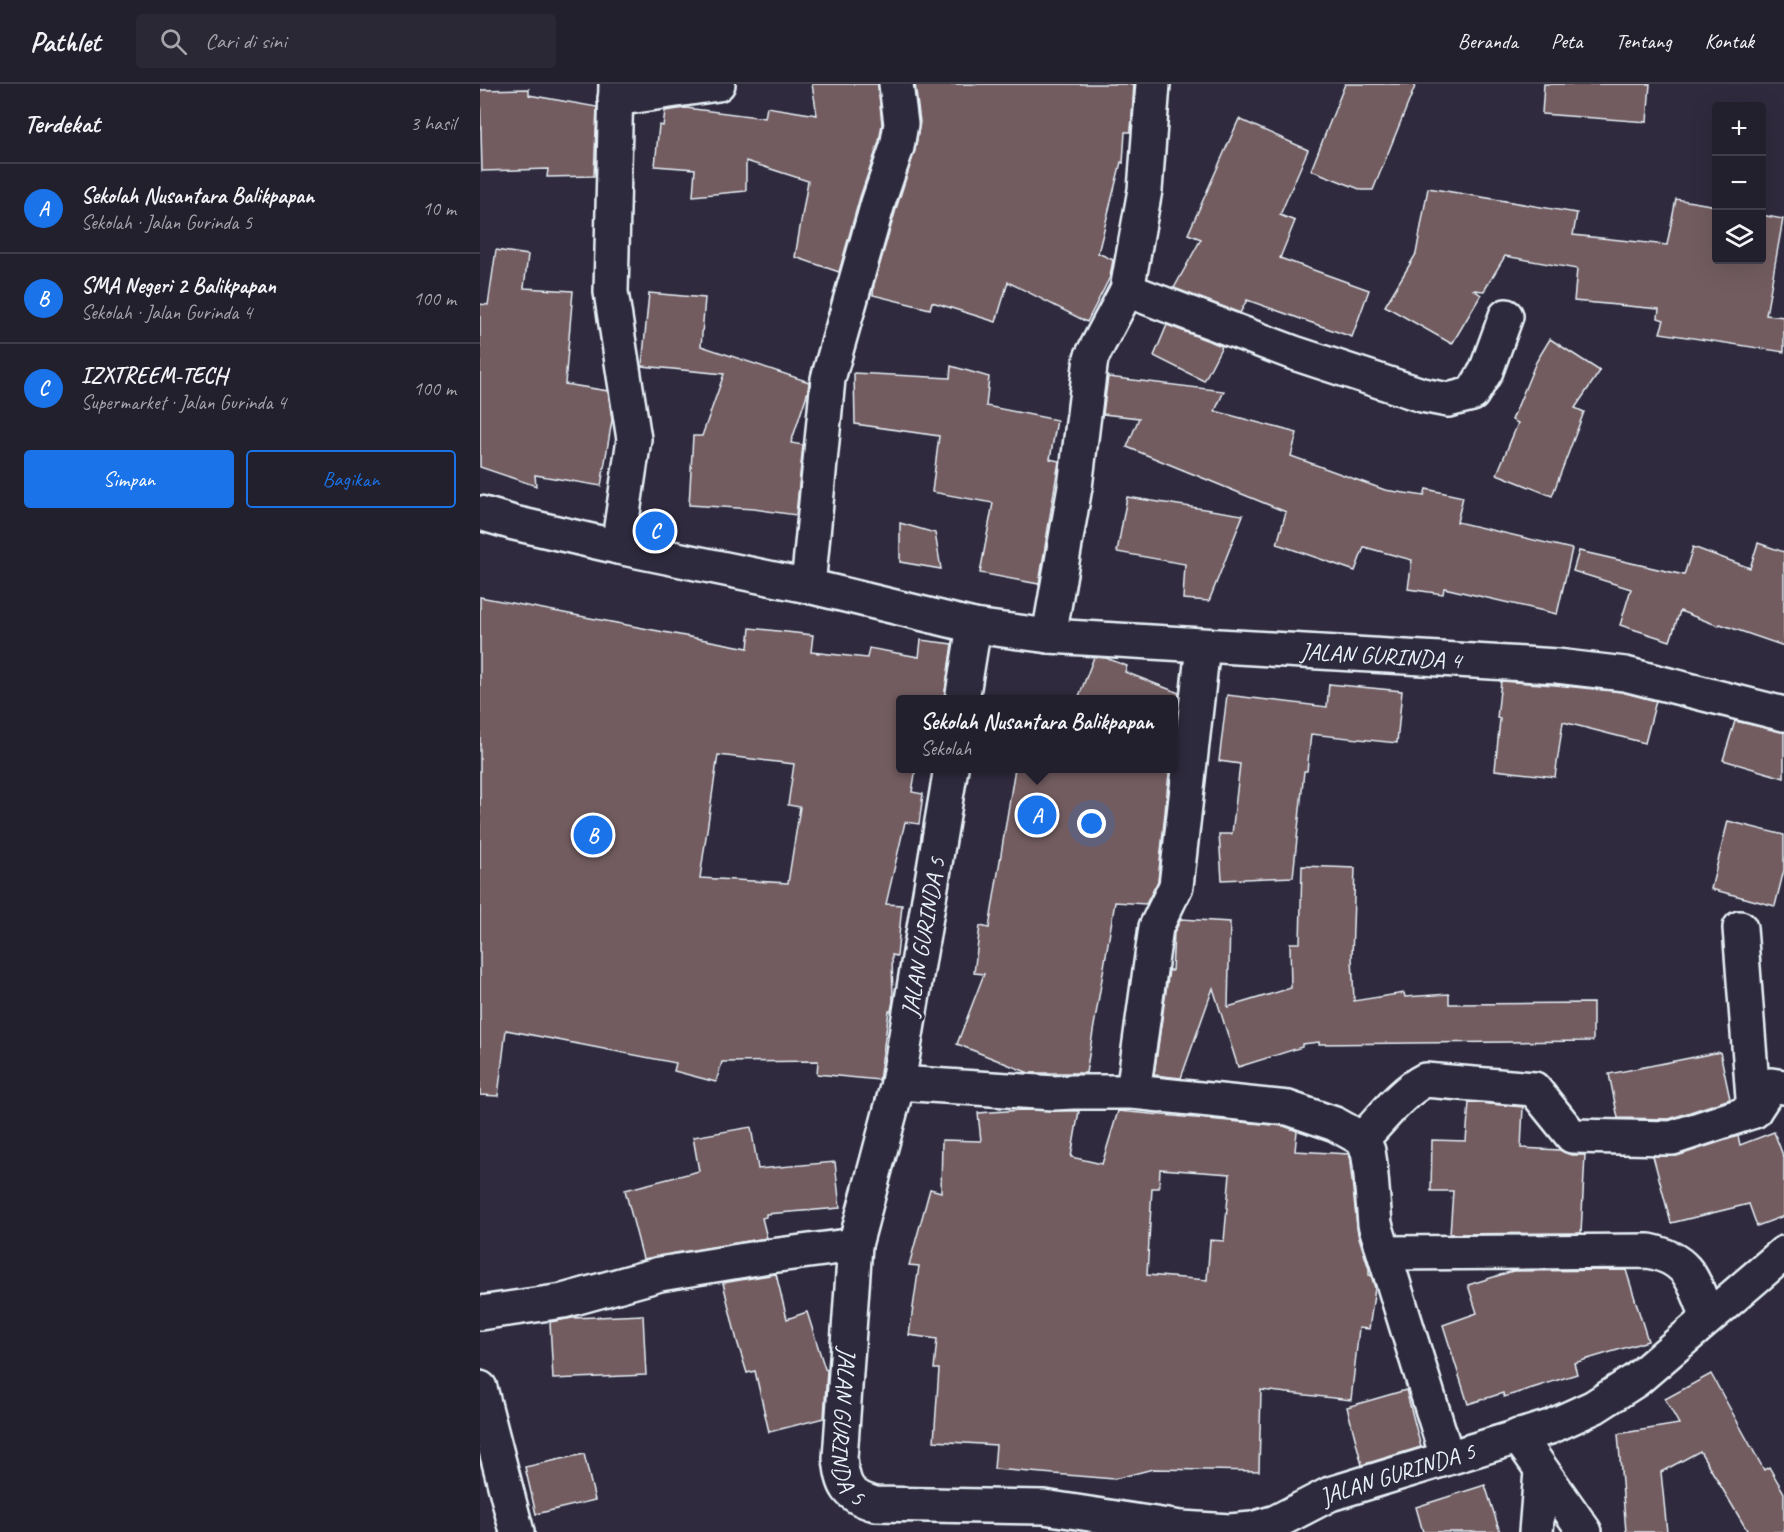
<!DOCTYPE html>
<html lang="id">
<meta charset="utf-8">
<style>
:root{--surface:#23202e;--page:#2b2836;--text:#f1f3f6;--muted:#a3a3aa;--line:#403e4a;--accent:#1a73e8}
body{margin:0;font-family:Caveat,sans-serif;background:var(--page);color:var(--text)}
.controls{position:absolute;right:18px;top:18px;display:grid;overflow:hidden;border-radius:6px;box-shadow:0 6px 24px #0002}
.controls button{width:54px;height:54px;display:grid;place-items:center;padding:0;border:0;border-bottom:2px solid var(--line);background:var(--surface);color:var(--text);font:30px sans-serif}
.you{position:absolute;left:612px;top:740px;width:21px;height:21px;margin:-15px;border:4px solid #fff;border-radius:50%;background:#1a73e8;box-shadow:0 0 0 9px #1a73e833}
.badge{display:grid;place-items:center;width:39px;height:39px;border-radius:50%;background:var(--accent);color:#fff;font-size:20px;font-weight:700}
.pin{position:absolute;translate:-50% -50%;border:3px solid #fff;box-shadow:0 2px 6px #0006}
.popup{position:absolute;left:416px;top:611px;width:282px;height:78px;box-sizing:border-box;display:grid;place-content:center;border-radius:6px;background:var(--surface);filter:drop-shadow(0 2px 4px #0005);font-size:20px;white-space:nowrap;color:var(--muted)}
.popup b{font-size:22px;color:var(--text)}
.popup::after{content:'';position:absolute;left:50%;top:100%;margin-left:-12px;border:12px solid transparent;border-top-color:var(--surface)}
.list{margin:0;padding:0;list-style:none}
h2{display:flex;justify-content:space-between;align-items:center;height:78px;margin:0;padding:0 24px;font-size:26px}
h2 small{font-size:20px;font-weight:400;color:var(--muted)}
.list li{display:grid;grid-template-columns:39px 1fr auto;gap:18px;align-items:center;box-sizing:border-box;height:90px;padding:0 24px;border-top:2px solid var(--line)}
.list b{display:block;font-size:22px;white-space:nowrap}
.list p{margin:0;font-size:20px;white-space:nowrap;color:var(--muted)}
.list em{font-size:20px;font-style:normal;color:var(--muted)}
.actions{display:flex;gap:12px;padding:18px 24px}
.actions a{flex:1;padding:14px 0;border:2px solid var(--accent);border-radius:6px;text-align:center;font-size:21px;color:var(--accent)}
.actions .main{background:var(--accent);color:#fff}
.icon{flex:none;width:33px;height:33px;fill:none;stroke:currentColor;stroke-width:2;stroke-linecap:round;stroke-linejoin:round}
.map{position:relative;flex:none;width:1304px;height:1448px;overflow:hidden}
header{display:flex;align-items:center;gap:36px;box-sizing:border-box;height:84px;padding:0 30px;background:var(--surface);border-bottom:2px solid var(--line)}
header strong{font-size:28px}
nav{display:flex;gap:33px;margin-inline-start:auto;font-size:21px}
.search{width:420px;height:54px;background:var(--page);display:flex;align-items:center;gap:15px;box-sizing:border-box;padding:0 21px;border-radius:6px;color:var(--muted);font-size:22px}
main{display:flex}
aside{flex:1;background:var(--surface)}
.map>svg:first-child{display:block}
.building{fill:#725b60;stroke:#e8f1f8;stroke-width:1.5;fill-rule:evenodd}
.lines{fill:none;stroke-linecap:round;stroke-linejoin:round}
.minor-casing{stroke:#e8f1f8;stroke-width:38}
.minor{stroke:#2f2a3d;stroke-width:33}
.labels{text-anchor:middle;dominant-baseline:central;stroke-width:6;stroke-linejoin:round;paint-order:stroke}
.street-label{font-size:24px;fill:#e8f1f8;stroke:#2f2a3d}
</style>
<header>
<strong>Pathlet</strong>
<div class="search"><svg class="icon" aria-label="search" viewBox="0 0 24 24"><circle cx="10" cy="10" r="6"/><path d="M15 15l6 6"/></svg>Cari di sini</div>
<nav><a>Beranda</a><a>Peta</a><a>Tentang</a><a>Kontak</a></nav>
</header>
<main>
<aside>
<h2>Terdekat<small>3 hasil</small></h2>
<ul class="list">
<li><span class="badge">A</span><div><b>Sekolah Nusantara Balikpapan</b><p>Sekolah · Jalan Gurinda 5</p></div><em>10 m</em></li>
<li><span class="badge">B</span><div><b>SMA Negeri 2 Balikpapan</b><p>Sekolah · Jalan Gurinda 4</p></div><em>100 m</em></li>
<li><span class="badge">C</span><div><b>IZXTREEM-TECH</b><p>Supermarket · Jalan Gurinda 4</p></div><em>100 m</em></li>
</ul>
<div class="actions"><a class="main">Simpan</a><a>Bagikan</a></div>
</aside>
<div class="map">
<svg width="1304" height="1448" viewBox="0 0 1304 1448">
<rect width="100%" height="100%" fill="#2f2a3d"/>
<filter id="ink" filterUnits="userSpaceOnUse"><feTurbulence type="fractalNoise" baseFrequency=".0167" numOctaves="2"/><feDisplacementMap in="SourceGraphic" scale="12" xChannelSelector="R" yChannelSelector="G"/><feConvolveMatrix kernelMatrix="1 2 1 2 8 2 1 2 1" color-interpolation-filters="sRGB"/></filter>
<g filter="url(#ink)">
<!-- building -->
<g class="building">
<polygon points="332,0 398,0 402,40 399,58 380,113 359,188 315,173 328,97 266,77 266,107 213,112 215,85 175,82 179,41 183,42 185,27 206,24 285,34 287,23 337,31"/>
<polygon points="435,0 654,0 651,48 645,48 643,79 641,78 618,169 633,176 630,193 607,238 528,198 516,238 452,218 450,225 393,211 394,200 416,125 435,66 440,38"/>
<polygon points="865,0 936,0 893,106 882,106 831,86"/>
<polygon points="1064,0 1170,0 1167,38 1062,30"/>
<polygon points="49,5 49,11 117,23 114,92 67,93 68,85 2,87 0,6"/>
<polygon points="759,35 828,66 800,131 815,137 800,174 889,206 872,253 767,216 760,229 694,204 721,155 708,150"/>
<polygon points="948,104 1097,129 1093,151 1187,161 1196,115 1236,122 1236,176 1281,176 1281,131 1303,135 1286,231 1304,233 1304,268 1180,249 1184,236 1178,234 1179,225 1094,217 1097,185 1025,172 1004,207 994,206 1001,211 972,260 905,222 936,170"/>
<polygon points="16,166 48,171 44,204 93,207 85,300 128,307 132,336 121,402 55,391 56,402 0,383 0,220 8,221"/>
<polygon points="169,209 225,214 221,262 329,298 328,307 311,359 323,361 316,431 274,425 209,421 213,352 222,352 244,290 162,282"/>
<polygon points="687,241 742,262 724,297 674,272"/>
<polygon points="1070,255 1120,287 1095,324 1104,328 1072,412 1017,390 1038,339 1032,336 1056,278"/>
<polygon points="471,282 509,293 506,322 577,336 570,375 579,377 559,500 500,489 513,419 452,408 459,352 375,340 374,289 470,294"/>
<polygon points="628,293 744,307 735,327 817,349 811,372 905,406 944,412 946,405 983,413 977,438 1092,465 1077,530 964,504 963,510 928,505 932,476 884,463 875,487 797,460 806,428 647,363 659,334 623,330"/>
<polygon points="647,413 763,431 729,517 703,515 705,480 637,468"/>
<polygon points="420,439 455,449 461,485 420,478"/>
<polygon points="1278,459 1304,468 1304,562 1240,540 1239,542 1200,527 1190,557 1140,541 1151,505 1093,487 1099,467 1204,491 1213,463 1270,484"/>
<path d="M0 513 268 564 270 544 333 551 331 568 387 574 389 564 439 573 441 556 472 560 464 615H420V684H436L432 708 443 710 439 740 425 738 406 820 422 821 417 872 412 871 413 917 411 927H409L399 996 337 990 338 977 242 978 236 998 194 987 196 979 26 946 18 1012 0 1011ZM238 671 314 680 308 721 320 723 308 799 220 794Z"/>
<polygon points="614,573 626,574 647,582 645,588 699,609 698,615 598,615"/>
<polygon points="1021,597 1075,601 1142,608 1176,617 1165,659 1083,638 1075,693 1015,686 1020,635 1017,634"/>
<polygon points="849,600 922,607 917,659 831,650 827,687 824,687 813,793 742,796 739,750 752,750 760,680 739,677 747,611 847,623"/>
<polygon points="1255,637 1304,648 1304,694 1243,676"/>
<polygon points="535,684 643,684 689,689 678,797 666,820 635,818 606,989 549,989 477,960 504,890 494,889 500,842 509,844"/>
<polygon points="1248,737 1304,751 1304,786 1295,822 1231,805"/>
<polygon points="822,782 875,784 872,873 874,917 924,909 925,913 969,910 969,920 1113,919 1113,957 839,960 839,958 822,960 822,963 758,983 733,904 701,994 674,991 689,886 692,887 694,849 701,835 750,838 748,923 811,904 810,859 820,859"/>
<polygon points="1240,968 1250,1015 1189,1035 1138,1034 1129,990"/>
<polygon points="989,1018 1043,1023 1041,1064 1080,1066 1091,1071 1105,1071 1101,1149 970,1150 973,1107 951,1107 952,1056 986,1057"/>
<path d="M541 1026 599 1027 591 1073 622 1080 638 1027 804 1042 817 1047 815 1067 869 1070 878 1150 889 1185V1191H891L895 1204 889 1245 879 1244 871 1316 781 1306 779 1387 673 1385 634 1395 514 1385 516 1361 454 1357 459 1285H454L457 1255 429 1251 439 1182 429 1181 450 1105 461 1108 462 1056 501 1057 498 1029ZM680 1085 750 1090 744 1157 730 1156 727 1196 667 1191 672 1104H679Z"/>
<polygon points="271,1043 278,1085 355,1078 360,1124 286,1130 286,1133 282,1134 287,1154 163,1175 145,1106 219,1087 213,1053"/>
<polygon points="1294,1048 1304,1074 1304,1132 1277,1142 1269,1120 1191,1139 1173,1072 1197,1072 1258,1052 1260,1061"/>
<polygon points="1146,1186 1168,1257 1094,1279 1097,1290 1024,1313 1023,1309 988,1320 963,1241 997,1229 988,1201 1033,1187"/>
<polygon points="296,1190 307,1235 327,1228 345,1285 347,1286 344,1334 289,1348 275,1287 267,1289 257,1257 243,1199"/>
<polygon points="163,1231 166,1291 73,1295 70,1238 93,1234"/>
<polygon points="1231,1290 1284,1386 1289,1383 1304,1409 1304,1448 1268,1448 1220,1367 1181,1388 1187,1448 1146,1448 1138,1350 1199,1340 1185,1315"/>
<polygon points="926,1306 941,1363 882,1381 867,1323"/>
<polygon points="104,1370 115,1416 56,1430 45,1383"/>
<polygon points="1005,1401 1020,1448 943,1448 936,1423"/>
</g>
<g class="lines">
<!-- minor casing -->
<g class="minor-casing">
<g id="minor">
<polyline points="136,0 131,208 154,355 138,463"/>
<polyline points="135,15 238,0"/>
<polyline points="647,206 814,269 942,311 968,316 992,310 1006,287 1026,232"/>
<path id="s1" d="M0 429 34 439 138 463 328 502 494 542 569 552 1077 582 1145 590 1304 630"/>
<polyline points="328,502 348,295 398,119 417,63 421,40 416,0"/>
<polyline points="569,552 595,403 611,274 647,206 665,106 673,0"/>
<polyline points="482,616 494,542"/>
<path id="s2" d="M471 684 418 999 375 1161 360 1374C363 1402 367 1412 395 1420L564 1423 701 1444 750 1447 772 1445 796 1438 850 1410 1070 1343 1114 1323 1156 1296 1304 1169"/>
<polyline points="1260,844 1274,1027"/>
<polyline points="418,999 574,1009 593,1008 653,1008 808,1024 855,1040 882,1055 888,1067 890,1080 895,1140 967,1373"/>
<polyline points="653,1008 676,843 696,802 723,562"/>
<path d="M882 1055C901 1036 921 1008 945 996L1054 1005 1092 1052 1192 1054 1274 1027 1291 1001 1304 1003"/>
<path d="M905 1169 1169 1167C1211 1176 1213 1197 1228 1233"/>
<polyline points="0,1229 83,1217 180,1190 283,1173 375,1161"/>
<polyline points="0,1304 37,1448"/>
<polyline points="1038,1352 1105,1448"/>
<polyline points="1056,1448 1061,1387"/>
</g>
</g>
<!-- minor -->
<use href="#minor" class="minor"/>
</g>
</g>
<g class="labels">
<!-- street labels -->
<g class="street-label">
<text stroke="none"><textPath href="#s1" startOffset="915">JALAN GURINDA 4</textPath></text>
<text transform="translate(443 853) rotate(-80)">JALAN GURINDA 5</text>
<text stroke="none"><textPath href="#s2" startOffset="670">JALAN GURINDA 5</textPath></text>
<text stroke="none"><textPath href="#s2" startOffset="1299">JALAN GURINDA 5</textPath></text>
</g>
</g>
</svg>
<div class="controls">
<button>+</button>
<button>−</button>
<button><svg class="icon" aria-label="layers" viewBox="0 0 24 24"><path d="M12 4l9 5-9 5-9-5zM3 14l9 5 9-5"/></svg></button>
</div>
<div class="you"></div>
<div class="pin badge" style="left:557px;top:731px">A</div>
<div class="popup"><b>Sekolah Nusantara Balikpapan</b>Sekolah</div>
<div class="pin badge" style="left:113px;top:751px">B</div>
<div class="pin badge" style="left:175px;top:447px">C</div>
</div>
</main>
